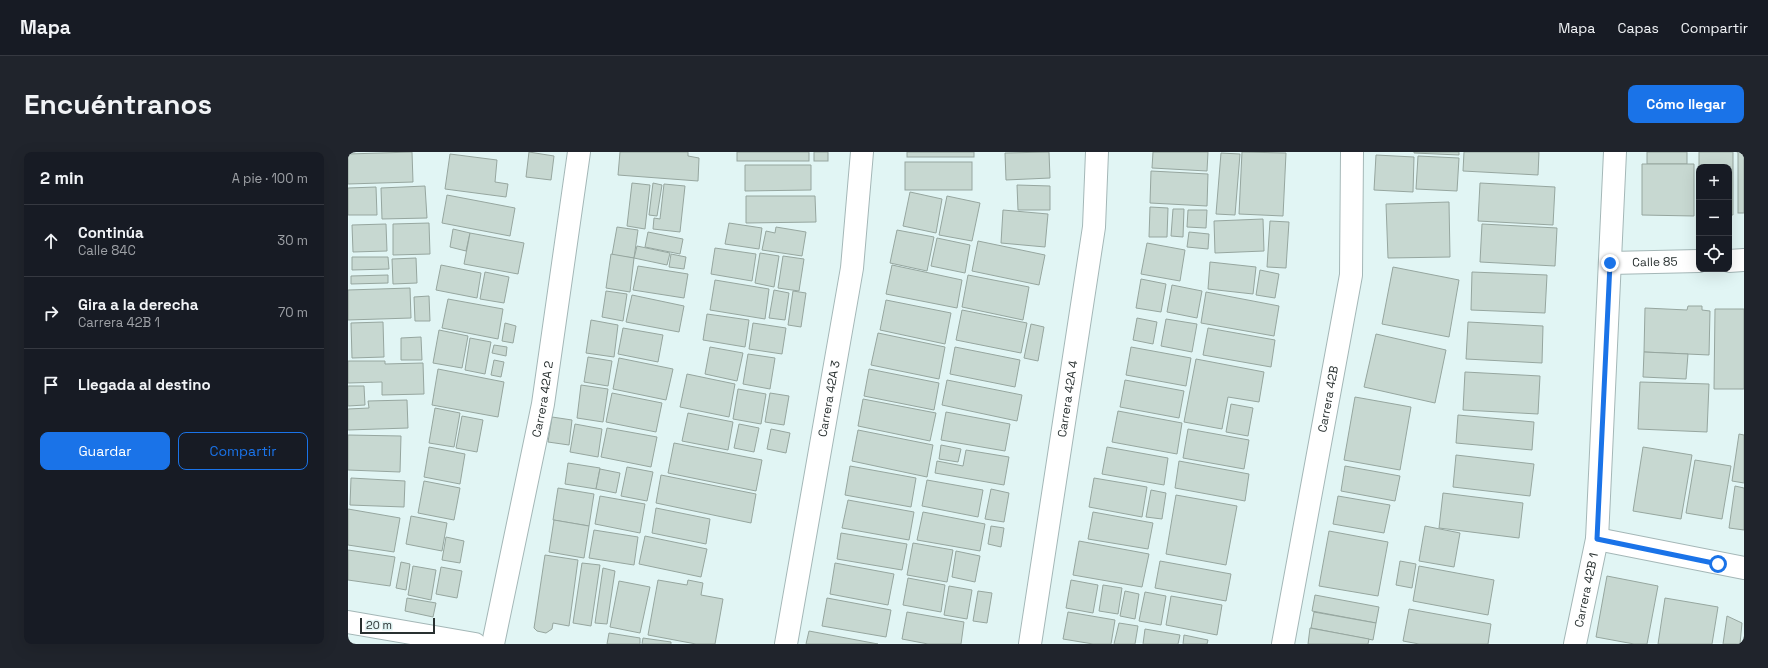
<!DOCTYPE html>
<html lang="es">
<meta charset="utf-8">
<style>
:root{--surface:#171b24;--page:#20242c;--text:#f1f3f6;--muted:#9ea1a6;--line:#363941;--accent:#1a73e8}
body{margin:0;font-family:"Space Grotesk",sans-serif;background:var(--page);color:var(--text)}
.controls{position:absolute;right:12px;top:12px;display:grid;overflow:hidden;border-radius:8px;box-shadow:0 4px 16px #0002}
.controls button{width:36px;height:36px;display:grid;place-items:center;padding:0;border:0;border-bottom:1px solid var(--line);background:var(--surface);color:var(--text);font:20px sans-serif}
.scale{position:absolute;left:12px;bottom:10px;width:75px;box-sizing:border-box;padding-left:4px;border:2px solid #283030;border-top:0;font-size:11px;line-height:14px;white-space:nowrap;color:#283030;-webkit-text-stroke:3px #e1f5f4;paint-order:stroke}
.stop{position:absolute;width:12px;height:12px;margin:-9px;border:3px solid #1a73e8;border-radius:50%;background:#fff}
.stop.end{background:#1a73e8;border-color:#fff;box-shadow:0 1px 4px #0008}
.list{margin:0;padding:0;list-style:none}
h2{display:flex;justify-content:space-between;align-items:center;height:52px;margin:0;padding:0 16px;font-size:17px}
h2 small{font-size:13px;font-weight:400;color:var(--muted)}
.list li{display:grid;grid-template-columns:26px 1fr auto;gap:12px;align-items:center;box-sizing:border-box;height:72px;padding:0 16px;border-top:1px solid var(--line)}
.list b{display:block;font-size:15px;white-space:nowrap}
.list p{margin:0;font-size:13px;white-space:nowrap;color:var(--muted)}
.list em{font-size:13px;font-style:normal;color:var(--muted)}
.actions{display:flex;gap:8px;padding:12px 16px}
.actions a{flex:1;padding:9px 0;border:1px solid var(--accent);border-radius:8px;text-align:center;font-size:14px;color:var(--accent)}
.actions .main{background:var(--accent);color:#fff}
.icon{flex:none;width:22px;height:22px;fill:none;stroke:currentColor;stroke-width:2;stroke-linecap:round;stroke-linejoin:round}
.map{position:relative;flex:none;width:1396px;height:492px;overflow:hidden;border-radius:8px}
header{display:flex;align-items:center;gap:24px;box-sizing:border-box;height:56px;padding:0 20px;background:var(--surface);border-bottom:1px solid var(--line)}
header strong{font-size:19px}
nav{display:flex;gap:22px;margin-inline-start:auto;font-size:14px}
.intro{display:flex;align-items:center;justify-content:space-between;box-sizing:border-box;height:96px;padding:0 24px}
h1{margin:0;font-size:28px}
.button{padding:10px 18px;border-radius:8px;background:var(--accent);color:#fff;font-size:14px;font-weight:700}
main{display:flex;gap:24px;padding:0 24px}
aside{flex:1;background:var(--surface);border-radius:8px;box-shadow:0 4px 16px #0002}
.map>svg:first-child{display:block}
.building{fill:#c7d8d1;stroke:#96a69f}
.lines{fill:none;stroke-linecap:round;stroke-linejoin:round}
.minor-casing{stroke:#a4b7b7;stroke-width:24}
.minor{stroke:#fff;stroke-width:22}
.route{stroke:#1a73e8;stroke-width:5}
.labels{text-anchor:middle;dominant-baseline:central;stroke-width:3.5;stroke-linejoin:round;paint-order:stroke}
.street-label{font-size:12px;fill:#283030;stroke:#e1f5f4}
</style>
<header>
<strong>Mapa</strong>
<nav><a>Mapa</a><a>Capas</a><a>Compartir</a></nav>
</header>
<div class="intro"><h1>Encuéntranos</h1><a class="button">Cómo llegar</a></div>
<main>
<aside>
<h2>2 min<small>A pie · 100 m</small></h2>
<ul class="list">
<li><svg class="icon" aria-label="ahead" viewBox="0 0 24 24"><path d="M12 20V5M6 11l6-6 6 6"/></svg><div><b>Continúa</b><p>Calle 84C</p></div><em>30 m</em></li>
<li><svg class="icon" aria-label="right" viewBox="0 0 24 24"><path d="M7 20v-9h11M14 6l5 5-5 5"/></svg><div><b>Gira a la derecha</b><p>Carrera 42B 1</p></div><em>70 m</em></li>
<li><svg class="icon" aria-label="arrive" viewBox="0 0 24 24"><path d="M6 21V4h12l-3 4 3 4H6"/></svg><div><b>Llegada al destino</b></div></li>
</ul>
<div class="actions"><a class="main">Guardar</a><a>Compartir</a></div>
</aside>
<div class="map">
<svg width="1396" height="492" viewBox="0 0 1396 492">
<rect width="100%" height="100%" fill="#e1f5f4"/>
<!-- building -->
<g class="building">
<polygon points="64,0 65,30 0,32 0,2"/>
<polygon points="181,0 206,4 203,28 178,25"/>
<polygon points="272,0 340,0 340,4 351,6 350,29 270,23"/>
<rect x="389" y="0" width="72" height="9"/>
<rect x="466" y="0" width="14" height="9"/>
<rect x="559" y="0" width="67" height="5"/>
<polygon points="701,0 702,26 658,28 657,1"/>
<polygon points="805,0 860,0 859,19 804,16"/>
<polygon points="894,0 938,1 935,64 891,62"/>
<polygon points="1066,0 1111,0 1111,3 1066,1"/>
<polygon points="1116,0 1191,0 1190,23 1115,19"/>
<rect x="1299" y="0" width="40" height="12"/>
<polygon points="1351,0 1385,0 1385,63 1381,63 1381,15 1351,15 1351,62"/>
<rect x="1390" y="0" width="6" height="61"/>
<polygon points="873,1 892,2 887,63 868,62"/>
<polygon points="102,2 149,8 147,30 160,32 158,45 97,37"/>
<polygon points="1028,3 1066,5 1065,40 1026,38"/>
<polygon points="1070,4 1111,6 1109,39 1068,37"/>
<rect x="557" y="10" width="67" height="28"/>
<polygon points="1294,12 1346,12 1346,64 1294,63"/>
<polygon points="397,13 463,13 463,38 397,39"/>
<polygon points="803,19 860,22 859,54 802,51"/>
<polygon points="284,31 302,33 297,77 279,74"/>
<polygon points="305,31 314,33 309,64 301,63"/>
<polygon points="1132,31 1207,35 1205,73 1130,69"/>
<polygon points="316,32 337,34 332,80 305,77 306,66 312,67"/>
<polygon points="669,33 702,34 702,58 670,58"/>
<polygon points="77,34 79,66 34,67 33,36"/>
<polygon points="28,35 29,63 0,63 0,36"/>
<polygon points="562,40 594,47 588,81 555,74"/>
<polygon points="99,43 167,56 162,84 94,71"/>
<polygon points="398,44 467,44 468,70 398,71"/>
<polygon points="599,44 632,51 624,89 591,83"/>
<polygon points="1101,50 1102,105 1040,106 1038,52"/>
<polygon points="802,55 820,56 819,85 801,85"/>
<polygon points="825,57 836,57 835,85 823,84"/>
<polygon points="655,58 700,62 697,95 653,91"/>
<polygon points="840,58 859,58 858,76 839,75"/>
<polygon points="915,67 916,99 867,101 866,69"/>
<polygon points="922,69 941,70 938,116 919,115"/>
<polygon points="81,71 82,102 45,103 45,72"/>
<polygon points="381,71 414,76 411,97 377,92"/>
<polygon points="38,72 39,99 5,100 4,73"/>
<polygon points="1134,72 1209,76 1207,114 1132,110"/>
<polygon points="269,75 290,78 286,106 264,103"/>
<polygon points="428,75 458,80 454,104 414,98 418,79 427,81"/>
<polygon points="105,77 122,81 118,99 102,95"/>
<polygon points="549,78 586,85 579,119 542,111"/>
<polygon points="300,80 335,87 332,102 297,95"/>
<polygon points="841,80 861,82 860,97 839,95"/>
<polygon points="122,81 176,91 170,122 116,112"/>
<polygon points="589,86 622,93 617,121 583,114"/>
<polygon points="630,89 697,103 691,133 624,119"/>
<polygon points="799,91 837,98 832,129 793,122"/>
<polygon points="289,94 322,101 319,113 286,106"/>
<polygon points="367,96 408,102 404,129 363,122"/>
<polygon points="412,101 431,104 426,135 407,131"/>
<polygon points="263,102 286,106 282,140 258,136"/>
<polygon points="323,102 338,105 336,117 321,115"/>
<polygon points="435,104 456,107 451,139 430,136"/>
<polygon points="4,105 40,105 41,117 4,118"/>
<polygon points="68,106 69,131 45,132 44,107"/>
<polygon points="862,110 908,115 905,142 860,137"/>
<polygon points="93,113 133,121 129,146 88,138"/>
<polygon points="544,113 614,128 609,156 538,142"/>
<polygon points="290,114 340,122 336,146 285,138"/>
<polygon points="1045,115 1111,128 1101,185 1034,172"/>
<polygon points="912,118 931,122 927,146 908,143"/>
<polygon points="137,120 161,125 156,151 132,147"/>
<polygon points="1124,120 1199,123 1197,161 1123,158"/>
<polygon points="40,123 40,131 3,132 3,124"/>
<polygon points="620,123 681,135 675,168 614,155"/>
<polygon points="793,127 818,132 813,160 788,156"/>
<polygon points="367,128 421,137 417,167 362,158"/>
<polygon points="824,133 854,139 849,166 819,160"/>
<polygon points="62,136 63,166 0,168 0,138"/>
<polygon points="426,138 441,141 437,168 421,166"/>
<polygon points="258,139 279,142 275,169 254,165"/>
<polygon points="445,139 458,141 453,175 440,173"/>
<polygon points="858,140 931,154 926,184 853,171"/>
<polygon points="284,143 336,154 331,180 278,170"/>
<polygon points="81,144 82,169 67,169 66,145"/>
<polygon points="100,147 155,157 150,187 94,176"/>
<polygon points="538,148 603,161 597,192 532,178"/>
<polygon points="1340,154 1354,154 1354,158 1362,159 1361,203 1296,200 1297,156 1339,158"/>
<polygon points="1367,157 1396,157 1396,237 1366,237"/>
<polygon points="614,158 679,171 673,201 608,188"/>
<polygon points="359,162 401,168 397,195 355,188"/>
<polygon points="789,166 809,170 805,192 785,188"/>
<polygon points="818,167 849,172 844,200 813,194"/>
<polygon points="243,168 270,173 266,205 238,201"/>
<polygon points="35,170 36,205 4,206 3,171"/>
<polygon points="1120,170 1195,174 1194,211 1118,207"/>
<polygon points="157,171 168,174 165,191 154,189"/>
<polygon points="405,171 438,176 434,202 401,197"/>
<polygon points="683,172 696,175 690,209 676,206"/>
<polygon points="275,176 315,183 310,210 270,202"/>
<polygon points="860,176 927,188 923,215 855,203"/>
<polygon points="91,178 120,184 114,216 85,211"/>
<polygon points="530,181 597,195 591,227 523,213"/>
<polygon points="1028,182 1098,198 1087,251 1016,235"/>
<polygon points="73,185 74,208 53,208 53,186"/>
<polygon points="122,186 143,190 137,222 117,218"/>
<polygon points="146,193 159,195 158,204 144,201"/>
<polygon points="362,195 395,201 389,229 357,222"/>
<polygon points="607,195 672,208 667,235 602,222"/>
<polygon points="783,195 843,206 838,234 778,223"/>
<polygon points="1296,200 1340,202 1338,227 1295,225"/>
<polygon points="400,202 427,206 422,237 395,232"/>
<polygon points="240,205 264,209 260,234 236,230"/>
<polygon points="271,206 325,217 318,248 265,237"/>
<polygon points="848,207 916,220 911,250 880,245 874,277 836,270"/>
<polygon points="146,208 156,210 153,225 143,223"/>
<polygon points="0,209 37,209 37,212 75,211 76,242 34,243 34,230 0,231"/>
<polygon points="90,217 156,230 150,265 84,253"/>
<polygon points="521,217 591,231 586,258 516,244"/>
<polygon points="1117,220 1192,224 1190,262 1115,258"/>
<polygon points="339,222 387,232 381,265 332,255"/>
<polygon points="599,228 674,243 669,269 594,253"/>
<polygon points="777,228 836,239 831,266 772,255"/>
<polygon points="1292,230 1361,232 1359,280 1290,277"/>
<polygon points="233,233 260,237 255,270 229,266"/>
<polygon points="0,234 16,234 17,253 0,254"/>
<polygon points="390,237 418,242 413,272 385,267"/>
<polygon points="264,241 314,251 308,280 258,270"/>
<polygon points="422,241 441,244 436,273 417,270"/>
<polygon points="1007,245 1063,255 1052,318 996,308"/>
<polygon points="515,247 588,261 582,289 510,274"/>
<polygon points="59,248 60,276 0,278 0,257 21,256 20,249"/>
<polygon points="883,252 905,256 900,284 878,280"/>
<polygon points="87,256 112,261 106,295 81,291"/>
<polygon points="770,259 834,271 829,302 764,290"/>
<polygon points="598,260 662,272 657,299 593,288"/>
<polygon points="340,261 385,270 380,298 334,289"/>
<polygon points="1110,263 1186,270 1184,298 1108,291"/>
<polygon points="114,264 135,268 129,300 108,296"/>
<polygon points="204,265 224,268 221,293 200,290"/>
<polygon points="227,272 254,277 250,305 222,300"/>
<polygon points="391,272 411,276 406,300 386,296"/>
<polygon points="259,276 309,285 303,315 253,305"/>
<polygon points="423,277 442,281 438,301 419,297"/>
<polygon points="840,277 901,288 896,317 835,306"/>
<polygon points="510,278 585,293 579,325 504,309"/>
<polygon points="1391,282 1396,283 1396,331 1384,329"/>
<polygon points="0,283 53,284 52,320 0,318"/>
<polygon points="326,291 414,308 408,339 320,321"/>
<polygon points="593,293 613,297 610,310 591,307"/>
<polygon points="81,295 117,302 112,332 76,325"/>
<polygon points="759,295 820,306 816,333 754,322"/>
<polygon points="1295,295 1344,303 1333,367 1285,359"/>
<polygon points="618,298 661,305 656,333 587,321 589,309 615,314"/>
<polygon points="1108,303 1186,312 1182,344 1105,335"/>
<polygon points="1347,308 1383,314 1374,367 1338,361"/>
<polygon points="831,309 901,322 897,349 827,336"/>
<polygon points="220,311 252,316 248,337 217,332"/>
<polygon points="502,314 568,326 563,355 497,343"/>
<polygon points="997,314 1052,324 1047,349 993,339"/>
<polygon points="279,315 305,320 299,349 273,344"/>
<polygon points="252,317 272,321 268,341 248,337"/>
<polygon points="313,323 408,342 403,371 308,351"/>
<polygon points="3,326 57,329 56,355 2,353"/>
<polygon points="746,326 799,335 794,365 741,355"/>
<polygon points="579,328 635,338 630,365 574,354"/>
<polygon points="76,329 112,336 106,368 70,361"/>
<polygon points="1387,334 1396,336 1396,378 1381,376"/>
<polygon points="210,336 246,342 241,374 205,368"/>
<polygon points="643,337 661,341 656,370 637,367"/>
<polygon points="803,338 818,341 814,367 798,365"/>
<polygon points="1095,341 1175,351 1171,386 1091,376"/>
<polygon points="828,343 889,354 878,413 818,402"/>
<polygon points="252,344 297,352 292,381 247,372"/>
<polygon points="990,344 1042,353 1036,381 985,372"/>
<polygon points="500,348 566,360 561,388 494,376"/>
<polygon points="308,356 362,367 358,392 304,381"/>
<polygon points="0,357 52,366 46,400 0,393"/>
<polygon points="575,360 637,372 632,399 569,388"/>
<polygon points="745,360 805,371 800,397 740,387"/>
<polygon points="63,364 99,371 94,399 58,392"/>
<polygon points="206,368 241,374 236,406 201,400"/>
<polygon points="643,374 656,376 653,395 640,392"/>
<polygon points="1077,374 1112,381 1106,415 1071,409"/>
<polygon points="246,378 290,385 286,413 241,406"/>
<polygon points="981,379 1040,390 1030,444 971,434"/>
<polygon points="493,381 559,392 554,418 489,407"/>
<polygon points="297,384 359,397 353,425 291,412"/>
<polygon points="98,385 116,389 112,411 94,408"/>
<polygon points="731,389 801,402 794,435 725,423"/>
<polygon points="565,391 605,398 599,430 559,423"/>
<polygon points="0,398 47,405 42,434 0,428"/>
<polygon points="608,399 632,404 627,430 604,425"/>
<polygon points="197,403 230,408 221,474 205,471 204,477 198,481 189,479 186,476"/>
<polygon points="812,409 883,422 878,449 807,436"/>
<polygon points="1052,409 1068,412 1064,436 1048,433"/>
<polygon points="53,410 62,412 58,438 48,436"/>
<polygon points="234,411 252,413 243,474 225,471"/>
<polygon points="487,411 546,422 540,453 482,442"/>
<polygon points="65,414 88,418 83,448 60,443"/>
<polygon points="1071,414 1146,428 1140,463 1065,449"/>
<polygon points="93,415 114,419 109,446 88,442"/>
<polygon points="255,416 267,419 259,472 247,471"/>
<polygon points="1259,424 1310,434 1299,492 1286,492 1248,485"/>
<polygon points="560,426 597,433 593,460 555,453"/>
<polygon points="310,428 339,433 340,428 355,431 353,443 375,447 367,492 348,492 300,483"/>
<polygon points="723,428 750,433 745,461 718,456"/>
<polygon points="271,429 302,435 292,481 262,475"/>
<polygon points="755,433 774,436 770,462 751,459"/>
<polygon points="601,434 624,438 619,467 596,463"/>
<polygon points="630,439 644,441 639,471 625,469"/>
<polygon points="777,439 791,442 787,467 772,464"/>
<polygon points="797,440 818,444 813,473 791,469"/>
<polygon points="967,443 1031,455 1028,471 964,459"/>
<polygon points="823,444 874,453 869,483 818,473"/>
<polygon points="59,446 88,451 85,465 57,459"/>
<polygon points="479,446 543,458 538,485 474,474"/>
<polygon points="1317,446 1370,455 1364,492 1310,492"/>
<polygon points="1061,457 1143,472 1140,492 1071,492 1055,489"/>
<polygon points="559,460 616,470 613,492 580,492 554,487"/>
<polygon points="720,460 767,468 763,492 745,492 715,487"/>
<polygon points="966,460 1028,471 1025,488 963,476"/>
<polygon points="1379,464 1394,471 1392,492 1375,492"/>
<polygon points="771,471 790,474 787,492 766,492"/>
<polygon points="962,476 1021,487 1020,492 960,492"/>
<polygon points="797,477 832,483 830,492 795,492"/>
<polygon points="461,479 530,492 458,492"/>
<polygon points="261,481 292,486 292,492 259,492"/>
<polygon points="836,483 860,488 859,492 835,492"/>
<polygon points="295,486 323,490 323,492 294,492"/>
</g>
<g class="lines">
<!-- minor casing -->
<g class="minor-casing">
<g id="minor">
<polyline points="1381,109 1396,108"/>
<path id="s1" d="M1262 111 1351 109"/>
<polyline points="1249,387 1396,416"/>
<polyline points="0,470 127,492"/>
<path id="s2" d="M145 492 195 252 231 0"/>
<path id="s3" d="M438 492 504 116 514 0"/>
<path id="s4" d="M682 492 746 75 749 0"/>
<path id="s5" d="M935 492 1003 123 1004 0"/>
<path id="s6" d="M1227 492 1249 387 1267 0"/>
</g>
</g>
<!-- minor -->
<use href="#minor" class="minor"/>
</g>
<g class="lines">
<!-- route -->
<polyline class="route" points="1262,111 1249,387 1370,412"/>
</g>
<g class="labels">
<!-- street labels -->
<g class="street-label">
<text stroke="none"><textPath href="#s1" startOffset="45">Calle 85</textPath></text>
<text stroke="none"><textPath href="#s4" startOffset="248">Carrera 42A 4</textPath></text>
<text stroke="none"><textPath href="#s2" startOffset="250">Carrera 42A 2</textPath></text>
<text stroke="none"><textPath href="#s3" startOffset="249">Carrera 42A 3</textPath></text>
<text stroke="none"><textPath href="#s5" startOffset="249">Carrera 42B</textPath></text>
<text stroke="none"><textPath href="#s6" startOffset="55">Carrera 42B 1</textPath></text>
</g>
</g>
</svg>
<div class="controls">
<button>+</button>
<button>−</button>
<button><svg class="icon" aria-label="locate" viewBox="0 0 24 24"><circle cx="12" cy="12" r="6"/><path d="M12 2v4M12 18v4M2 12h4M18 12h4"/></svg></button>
</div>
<div class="scale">20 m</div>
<div class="stop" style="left:1370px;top:412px"></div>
<div class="stop end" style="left:1262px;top:111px"></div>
</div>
</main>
